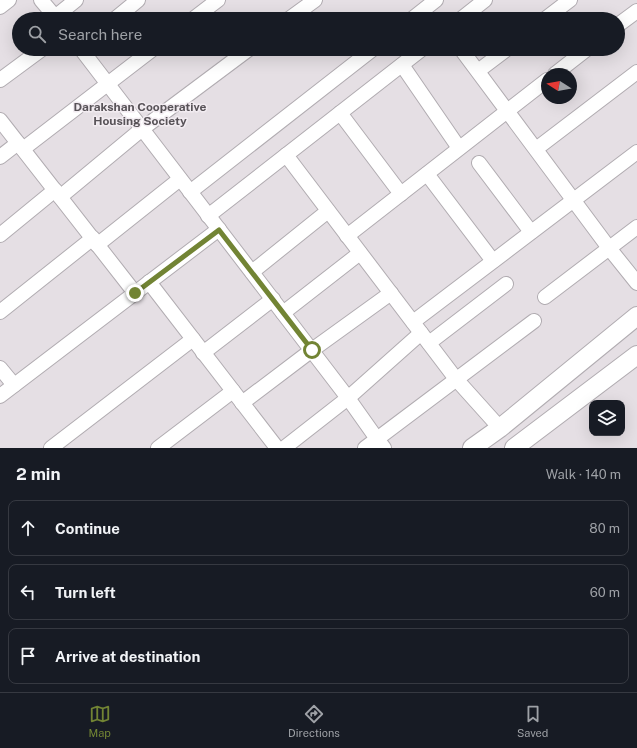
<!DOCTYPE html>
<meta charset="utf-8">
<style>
:root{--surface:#171b24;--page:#20242c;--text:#f1f3f6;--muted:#9ea1a6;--line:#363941;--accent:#728434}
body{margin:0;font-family:"Public Sans",sans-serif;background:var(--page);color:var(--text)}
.controls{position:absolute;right:12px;bottom:12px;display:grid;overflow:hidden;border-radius:8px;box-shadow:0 4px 16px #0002}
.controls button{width:36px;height:36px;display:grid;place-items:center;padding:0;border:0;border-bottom:1px solid var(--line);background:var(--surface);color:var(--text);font:20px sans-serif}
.compass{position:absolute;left:541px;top:68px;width:36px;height:36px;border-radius:50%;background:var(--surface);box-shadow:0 4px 16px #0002;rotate:281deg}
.stop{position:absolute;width:12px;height:12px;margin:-9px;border:3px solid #728434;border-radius:50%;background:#fff}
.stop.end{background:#728434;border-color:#fff;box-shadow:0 1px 4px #0008}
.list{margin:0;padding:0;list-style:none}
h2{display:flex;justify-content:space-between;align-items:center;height:52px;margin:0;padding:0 16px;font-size:17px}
h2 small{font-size:13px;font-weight:400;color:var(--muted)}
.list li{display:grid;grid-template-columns:26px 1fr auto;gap:12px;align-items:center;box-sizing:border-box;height:56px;margin:0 8px 8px;padding:0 8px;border:1px solid var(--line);border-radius:8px}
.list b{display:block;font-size:15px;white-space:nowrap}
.list em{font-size:13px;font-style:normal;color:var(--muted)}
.icon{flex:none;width:22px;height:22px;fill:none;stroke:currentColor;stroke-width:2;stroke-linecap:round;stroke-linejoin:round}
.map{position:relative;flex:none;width:637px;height:448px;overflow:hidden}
.search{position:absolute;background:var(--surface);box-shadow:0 4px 16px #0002;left:12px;right:12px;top:12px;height:44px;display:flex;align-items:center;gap:10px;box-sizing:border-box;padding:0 14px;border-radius:22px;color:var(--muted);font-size:15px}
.sheet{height:244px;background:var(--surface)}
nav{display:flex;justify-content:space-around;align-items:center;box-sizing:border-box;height:56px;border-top:1px solid var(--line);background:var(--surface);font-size:11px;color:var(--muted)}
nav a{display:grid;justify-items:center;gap:2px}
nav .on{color:var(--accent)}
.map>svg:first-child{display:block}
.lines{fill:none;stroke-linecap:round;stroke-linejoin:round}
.minor-casing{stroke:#b1acb1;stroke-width:16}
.tertiary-casing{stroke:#b1acb1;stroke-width:20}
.minor{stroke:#fff;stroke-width:14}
.tertiary{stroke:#fff;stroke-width:18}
.route{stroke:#728434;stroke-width:5}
.labels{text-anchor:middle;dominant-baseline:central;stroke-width:3;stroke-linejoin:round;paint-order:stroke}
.neighbourhood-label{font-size:12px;font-weight:bold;fill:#585358;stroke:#f2ecf1}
</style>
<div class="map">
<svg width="637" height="448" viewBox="0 0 637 448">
<rect width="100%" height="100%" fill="#e5dfe4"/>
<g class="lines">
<!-- minor casing -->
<g class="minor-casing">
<g id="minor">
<polyline points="41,0 57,19"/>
<polyline points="0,7 9,0"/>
<polyline points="55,17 76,0"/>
<polyline points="115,19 138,0"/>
<polyline points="193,19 218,0"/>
<polyline points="289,19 315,0"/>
<polyline points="412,19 436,0"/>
<polyline points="461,19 485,0"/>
<polyline points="545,19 570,0"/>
<polyline points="618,25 637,11"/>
<polyline points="81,49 348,398 377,439 384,448"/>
<polyline points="461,49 609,248 637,283"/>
<polyline points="402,65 459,148"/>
<polyline points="478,71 507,49"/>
<polyline points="555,74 587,49"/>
<polyline points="0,80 42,49"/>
<polyline points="340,113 401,194"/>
<polyline points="0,120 135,293"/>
<polyline points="23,149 153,49"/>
<polyline points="536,149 637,72"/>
<polyline points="286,155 456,379 500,428"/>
<polyline points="0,157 18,143"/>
<polyline points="479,163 531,232"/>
<polyline points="427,174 493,261"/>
<polyline points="190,192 373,49"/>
<polyline points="60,197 142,129 249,49"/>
<polyline points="208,216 422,49"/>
<polyline points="0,235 55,190"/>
<polyline points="347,236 547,80"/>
<polyline points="97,245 180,179"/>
<polyline points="252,272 328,211"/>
<polyline points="149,282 277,448"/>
<polyline points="545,297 637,227"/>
<polyline points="0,312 93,238"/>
<polyline points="283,313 360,253"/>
<polyline points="413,322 637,152"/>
<polyline points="429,343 506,284"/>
<polyline points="203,353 273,299"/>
<polyline points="0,368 14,385"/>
<polyline points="0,396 219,229"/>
<polyline points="242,403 312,350 391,293"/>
<polyline points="51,448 193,339"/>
<polyline points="158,448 233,391"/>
<polyline points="284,448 348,398 421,333"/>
<polyline points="365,448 534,321"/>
</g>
</g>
<!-- tertiary casing -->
<g class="tertiary-casing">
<g id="tertiary">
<polyline points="472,448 500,428 637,316"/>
<polyline points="514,448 637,355"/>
</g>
</g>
<!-- minor -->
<use href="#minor" class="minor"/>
<!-- tertiary -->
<use href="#tertiary" class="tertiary"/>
</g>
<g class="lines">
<!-- route -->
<polyline class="route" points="135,293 219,230 312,350"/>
</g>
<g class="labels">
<!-- neighbourhood labels -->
<g class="neighbourhood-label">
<text x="140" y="107">Darakshan Cooperative<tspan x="140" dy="14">Housing Society</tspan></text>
</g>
</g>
</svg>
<div class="controls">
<button><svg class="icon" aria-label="layers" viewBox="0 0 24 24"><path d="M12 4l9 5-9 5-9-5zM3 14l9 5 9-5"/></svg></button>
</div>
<svg class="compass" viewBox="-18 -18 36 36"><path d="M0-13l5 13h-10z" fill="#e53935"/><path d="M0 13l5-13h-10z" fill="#9ea1a6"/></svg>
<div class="stop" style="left:312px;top:350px"></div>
<div class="stop end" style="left:135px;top:293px"></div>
<div class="search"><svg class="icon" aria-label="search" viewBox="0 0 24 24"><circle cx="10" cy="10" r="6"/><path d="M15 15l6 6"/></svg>Search here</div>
</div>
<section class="sheet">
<h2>2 min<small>Walk · 140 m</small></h2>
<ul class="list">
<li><svg class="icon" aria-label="ahead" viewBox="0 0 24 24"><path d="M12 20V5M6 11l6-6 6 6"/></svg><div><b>Continue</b></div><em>80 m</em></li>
<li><svg class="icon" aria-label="left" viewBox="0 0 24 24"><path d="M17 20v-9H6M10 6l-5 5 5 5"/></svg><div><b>Turn left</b></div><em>60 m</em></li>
<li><svg class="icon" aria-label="arrive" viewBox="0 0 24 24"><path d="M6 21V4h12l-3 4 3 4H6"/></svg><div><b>Arrive at destination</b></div></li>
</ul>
</section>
<nav>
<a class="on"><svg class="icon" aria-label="map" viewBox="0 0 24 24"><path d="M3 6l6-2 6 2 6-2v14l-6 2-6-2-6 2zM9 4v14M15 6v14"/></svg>Map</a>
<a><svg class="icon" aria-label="directions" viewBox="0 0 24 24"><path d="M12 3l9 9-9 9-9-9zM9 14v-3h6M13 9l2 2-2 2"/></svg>Directions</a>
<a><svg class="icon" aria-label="saved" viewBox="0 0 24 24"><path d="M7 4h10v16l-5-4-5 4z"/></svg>Saved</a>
</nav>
